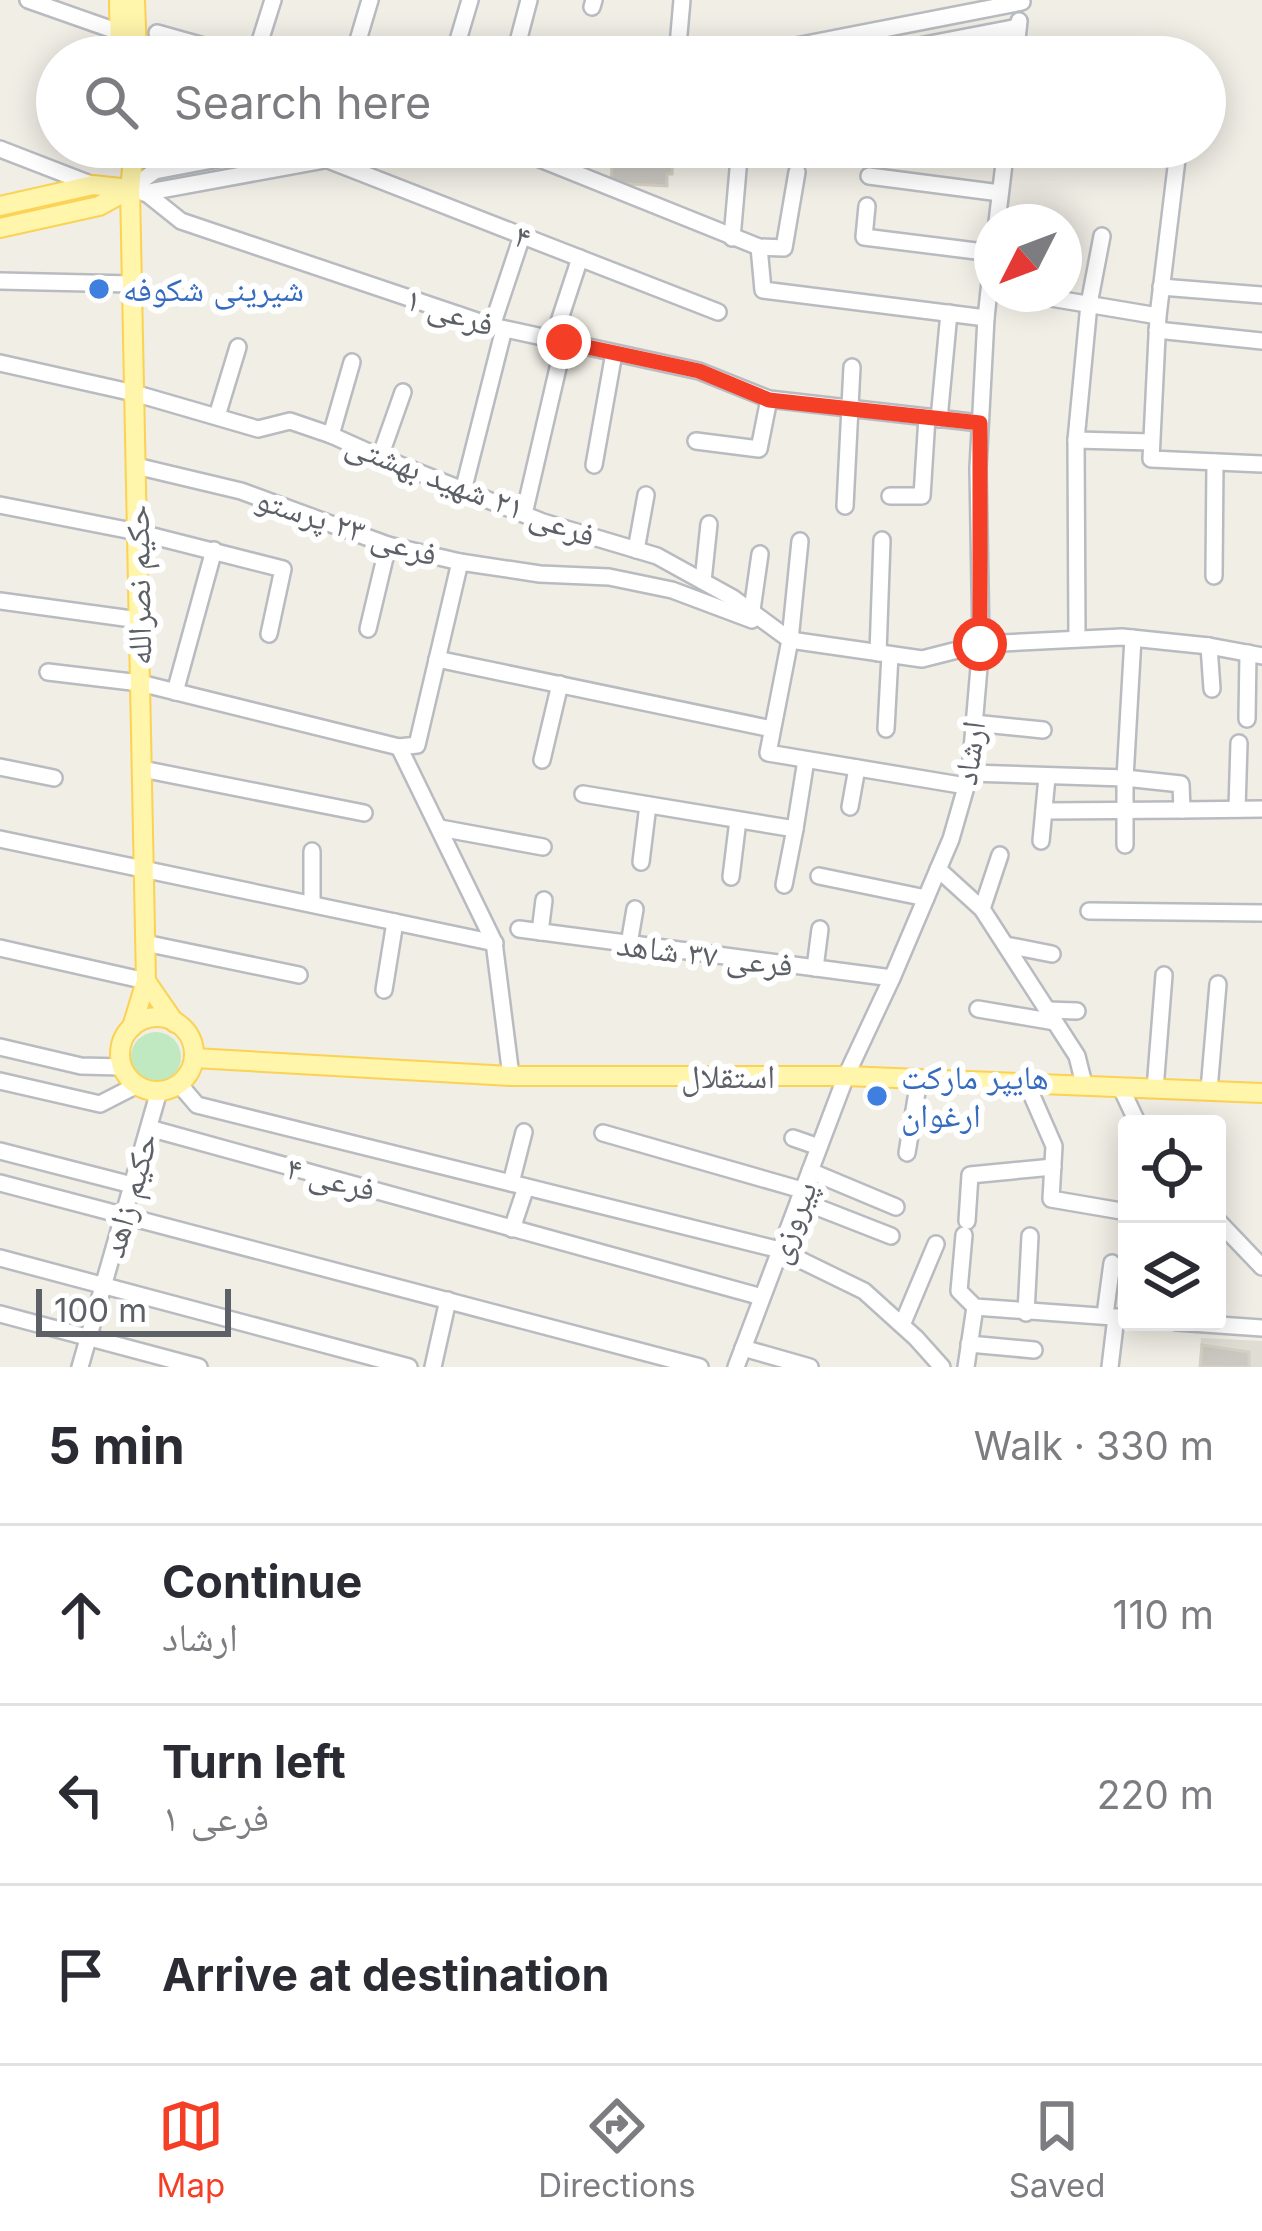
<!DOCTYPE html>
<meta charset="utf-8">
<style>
:root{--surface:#fff;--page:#f7f7f7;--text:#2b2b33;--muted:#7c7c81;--line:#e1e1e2;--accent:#f53e26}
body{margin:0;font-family:Inter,"Noto Naskh Arabic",sans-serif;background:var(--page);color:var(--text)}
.controls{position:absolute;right:36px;bottom:36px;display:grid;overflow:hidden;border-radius:12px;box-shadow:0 6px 30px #0003}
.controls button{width:108px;height:108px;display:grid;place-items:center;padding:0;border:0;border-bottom:3px solid var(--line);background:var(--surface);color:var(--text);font:60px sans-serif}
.compass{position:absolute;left:974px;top:204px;width:108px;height:108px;border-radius:50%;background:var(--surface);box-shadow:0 6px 30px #0003;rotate:228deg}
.scale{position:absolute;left:36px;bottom:30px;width:195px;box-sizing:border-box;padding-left:12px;border:6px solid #5d6167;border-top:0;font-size:33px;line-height:42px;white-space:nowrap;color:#5d6167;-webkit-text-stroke:9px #fff;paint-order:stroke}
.stop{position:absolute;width:36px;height:36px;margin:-27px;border:9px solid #f53e26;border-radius:50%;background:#fff}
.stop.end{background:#f53e26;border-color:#fff;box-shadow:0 3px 12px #0008}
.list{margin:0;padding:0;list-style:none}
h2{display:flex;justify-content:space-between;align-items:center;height:156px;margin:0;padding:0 48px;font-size:51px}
h2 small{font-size:39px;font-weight:400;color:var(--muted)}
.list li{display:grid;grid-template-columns:78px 1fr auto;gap:36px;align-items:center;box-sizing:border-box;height:180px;padding:0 48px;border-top:3px solid var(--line)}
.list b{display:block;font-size:45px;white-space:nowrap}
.list p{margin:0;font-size:39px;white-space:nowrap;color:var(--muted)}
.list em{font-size:39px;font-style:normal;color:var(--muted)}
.icon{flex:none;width:66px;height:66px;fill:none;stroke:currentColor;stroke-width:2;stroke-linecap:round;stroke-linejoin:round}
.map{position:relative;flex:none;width:1262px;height:1367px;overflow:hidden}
.search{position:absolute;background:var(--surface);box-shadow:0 6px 30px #0003;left:36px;right:36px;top:36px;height:132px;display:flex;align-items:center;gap:30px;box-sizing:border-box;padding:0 42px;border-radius:66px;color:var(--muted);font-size:45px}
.sheet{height:696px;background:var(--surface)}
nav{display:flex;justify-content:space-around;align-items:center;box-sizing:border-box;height:168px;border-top:3px solid var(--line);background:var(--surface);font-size:33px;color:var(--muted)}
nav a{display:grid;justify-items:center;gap:6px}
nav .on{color:var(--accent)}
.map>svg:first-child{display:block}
.education{fill:#e0ddd4}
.green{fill:#c0e9c2}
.building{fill:#cbc8c2;stroke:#d5d0c3;stroke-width:3}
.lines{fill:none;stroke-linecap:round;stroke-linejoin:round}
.minor-casing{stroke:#b8bbc0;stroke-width:20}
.major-casing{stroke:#fbd254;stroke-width:22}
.minor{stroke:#fff;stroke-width:15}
.major{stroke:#fff5ab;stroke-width:18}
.route{stroke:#f53e26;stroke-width:15}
.shop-dot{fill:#3f7fe0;stroke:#fff;stroke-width:4.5}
.labels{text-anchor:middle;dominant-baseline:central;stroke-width:12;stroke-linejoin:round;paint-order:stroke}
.street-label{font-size:33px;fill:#5d6167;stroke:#fff}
.shop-label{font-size:33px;fill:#366cbe;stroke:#fff;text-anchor:start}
</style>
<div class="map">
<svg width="1262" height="1367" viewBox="0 0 1262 1367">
<rect width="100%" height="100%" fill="#f0eee5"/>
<!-- education -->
<polygon class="education" points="1201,1338 1262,1341 1262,1367 1199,1367"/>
<!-- green -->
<circle class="green" cx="156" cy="1057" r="25"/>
<!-- building -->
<g class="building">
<polygon points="606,147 673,147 672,174 667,174 667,186 611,183 612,164 605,164"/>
<polygon points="1202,1345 1249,1352 1249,1367 1200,1367"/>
</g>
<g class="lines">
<!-- minor casing -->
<g class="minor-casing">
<g id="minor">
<polyline points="28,0 119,32 127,32"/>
<polyline points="592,7 594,0"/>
<polyline points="157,33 207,47 208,52 231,57"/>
<polyline points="255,57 273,0"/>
<polyline points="353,57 370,0"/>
<polyline points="453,57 470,0"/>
<polyline points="514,57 529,0"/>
<polyline points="677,57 682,0"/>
<polyline points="740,57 1022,2"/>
<polyline points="862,57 1018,27"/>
<polyline points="1015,57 1019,21"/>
<polyline points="510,147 759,247 784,248 797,172"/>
<polyline points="907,147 1004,159"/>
<polyline points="0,149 93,185"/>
<polyline points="1178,151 1158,316 1151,459 1262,464"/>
<polyline points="328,160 718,312"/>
<polyline points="869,176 1000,193"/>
<polyline points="130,189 155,171 280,147"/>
<polyline points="144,193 395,147"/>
<polyline points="146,193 181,221 492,326 699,371 769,399 980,423"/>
<polyline points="867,206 864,237 992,253"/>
<polyline points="997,222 1006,147"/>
<polyline points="732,238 739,158"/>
<polyline points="759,247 763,290 986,318"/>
<polyline points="0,281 132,284"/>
<polyline points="1161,287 1262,295"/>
<polyline points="1027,294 1158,316"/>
<polyline points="492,326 522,236"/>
<polyline points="1157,330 1262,341"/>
<polyline points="553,340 580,258"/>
<polyline points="0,363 134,393 258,429 290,421 331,435 380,457 543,522 657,556 733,598 790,640 922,659 981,644 1122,637 1209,646 1262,656"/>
<polyline points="217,416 238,347"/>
<polyline points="939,419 949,313"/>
<polyline points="331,435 352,362"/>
<polyline points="1076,440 1151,442"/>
<polyline points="696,441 759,449 769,399"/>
<polyline points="380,457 403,392"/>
<polyline points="594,465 614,353"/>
<polyline points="136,466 241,491 388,545 460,562 540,574 609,577 672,590 752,620"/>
<polyline points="463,491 504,329"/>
<polyline points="890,496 922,496 927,417"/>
<polyline points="0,505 137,532 283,569 269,634"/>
<polyline points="845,506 852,367"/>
<polyline points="524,514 564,342"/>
<polyline points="800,541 790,640 768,753 966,786"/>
<polyline points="636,550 646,495"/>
<polyline points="1214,576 1215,462"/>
<polyline points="703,581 709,524"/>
<polyline points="0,601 139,620"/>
<polyline points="751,617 760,554"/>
<polyline points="368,629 388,545"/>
<polyline points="1077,639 1076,440 1089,304 1102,236"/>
<polyline points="1209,646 1212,689"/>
<polyline points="878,653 882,540"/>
<polyline points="437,659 772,729"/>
<polyline points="48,672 140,683 399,747 417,745 460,562"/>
<polyline points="175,692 214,550"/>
<polyline points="1247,719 1248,653"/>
<polyline points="974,723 1043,730"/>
<polyline points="886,729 890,655"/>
<polyline points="399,747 494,942 511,1076"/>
<polyline points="542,760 560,684"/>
<polyline points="0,767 54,778"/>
<polyline points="142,769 364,813"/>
<polyline points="970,773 1125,778 1181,784 1182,810 1262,809"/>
<polyline points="583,794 795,829 806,760"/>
<polyline points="850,807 857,768"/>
<polyline points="1237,809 1239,743"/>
<polyline points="1044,811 1182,810"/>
<polyline points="440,828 543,847"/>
<polyline points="0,839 495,943"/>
<polyline points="1041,841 1047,777"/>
<polyline points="1125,845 1125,778 1133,638"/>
<polyline points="312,851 312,904"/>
<polyline points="641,862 648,805"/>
<polyline points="938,869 982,909 1077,1056 1084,1084"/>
<polyline points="819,876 926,898"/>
<polyline points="731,877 738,820"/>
<polyline points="784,885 795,829"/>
<polyline points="982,909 1000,855"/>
<polyline points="1089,911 1262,913"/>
<polyline points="519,929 892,978"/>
<polyline points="540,932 544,900"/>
<polyline points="145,943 299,975"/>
<polyline points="629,944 635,909"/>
<polyline points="1006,945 1052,954"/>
<polyline points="0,948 146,981"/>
<polyline points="815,968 820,929"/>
<polyline points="384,990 395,922"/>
<polyline points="978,1009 1055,1022"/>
<polyline points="1047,1010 1077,1011"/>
<polyline points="0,1047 81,1066 122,1067"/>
<polyline points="0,1081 100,1104 137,1085"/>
<polyline points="1026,1082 1054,1146 1051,1199 1127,1212"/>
<polyline points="179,1084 197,1105 780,1250 864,1291 916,1338 942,1367"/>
<polyline points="1121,1088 1138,1124"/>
<polyline points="1155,1089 1164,975"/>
<polyline points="1209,1090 1218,984"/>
<polyline points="149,1128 762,1297"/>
<polyline points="603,1133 802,1190"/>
<polyline points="793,1138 819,1147"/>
<polyline points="0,1151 132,1185"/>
<polyline points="907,1153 919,1080"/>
<polyline points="810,1171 896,1207"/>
<polyline points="0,1183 700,1367"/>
<polyline points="511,1183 524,1132"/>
<polyline points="799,1200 891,1236"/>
<polyline points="1217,1220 1262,1267"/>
<polyline points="967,1221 970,1175 1053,1167"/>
<polyline points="512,1229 526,1187"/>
<polyline points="964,1235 959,1291 975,1307 1127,1318"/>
<polyline points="0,1258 409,1367"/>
<polyline points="1026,1313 1030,1236"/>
<polyline points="0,1314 199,1367"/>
<polyline points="1105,1315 1112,1263"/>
<polyline points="1176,1322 1262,1328"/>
<polyline points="902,1325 936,1244"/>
<polyline points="969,1344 1034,1350"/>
<polyline points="743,1348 810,1367"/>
<polyline points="80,1367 159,1091"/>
<polyline points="433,1367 448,1300"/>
<polyline points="736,1367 846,1076 892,978 951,839 970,773 981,644 978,468 986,318 992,263"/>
<polyline points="966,1367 975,1307"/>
<polyline points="1110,1367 1116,1317"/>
</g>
</g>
<!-- major casing -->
<g class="major-casing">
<g id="major">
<polyline points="119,0 120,57"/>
<polyline points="135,0 137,57"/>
<polyline points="0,206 93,185 130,189"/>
<polyline points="0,228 99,206 130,189"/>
<polyline points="146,981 175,1023"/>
<circle cx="157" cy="1054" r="37"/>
<polyline points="132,1027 146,981 130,189 134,147"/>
<polyline points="194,1058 511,1076 846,1076 1262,1093"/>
</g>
</g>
<!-- minor -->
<use href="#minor" class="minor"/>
<!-- major -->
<use href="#major" class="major"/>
</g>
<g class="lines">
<!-- route -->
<polyline class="route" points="564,342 699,371 769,400 980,423 980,644"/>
</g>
<!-- markers -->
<g class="shop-dot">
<circle cx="99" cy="289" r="12"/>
<circle cx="877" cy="1096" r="12"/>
</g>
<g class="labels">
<!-- street labels -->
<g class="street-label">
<text transform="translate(523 236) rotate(21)">۴</text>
<text transform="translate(450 311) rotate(18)">فرعی ۱</text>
<text transform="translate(471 489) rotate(21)">فرعی ۲۱ شهید بهشتی</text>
<text transform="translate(347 526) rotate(18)">فرعی ۲۳ پرستو</text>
<text transform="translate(138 585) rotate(-91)">حکیم نصرالله</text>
<text transform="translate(969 753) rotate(-82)">ارشاد</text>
<text transform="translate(705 954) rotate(7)">فرعی ۳۷ شاهد</text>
<text x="728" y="1076">استقلال</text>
<text transform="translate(331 1178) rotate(15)">فرعی ۴</text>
<text transform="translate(129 1195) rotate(-74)">حکیم زاهد</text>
<text transform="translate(791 1222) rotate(-69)">پیروزی</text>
</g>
<!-- shop labels -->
<g class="shop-label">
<text x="123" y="289">شیرینی شکوفه</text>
<text x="901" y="1077">هایپر مارکت<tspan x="901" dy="38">ارغوان</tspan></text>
</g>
</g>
</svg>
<div class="controls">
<button><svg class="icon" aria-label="locate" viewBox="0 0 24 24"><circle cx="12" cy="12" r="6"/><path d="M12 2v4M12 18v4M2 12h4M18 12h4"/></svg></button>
<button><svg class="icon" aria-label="layers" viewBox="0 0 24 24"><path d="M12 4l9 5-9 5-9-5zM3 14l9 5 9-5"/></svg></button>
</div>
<svg class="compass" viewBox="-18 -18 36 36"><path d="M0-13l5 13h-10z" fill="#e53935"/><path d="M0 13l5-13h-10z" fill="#7c7c81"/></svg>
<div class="scale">100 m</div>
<div class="stop" style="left:980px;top:644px"></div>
<div class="stop end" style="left:564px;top:342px"></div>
<div class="search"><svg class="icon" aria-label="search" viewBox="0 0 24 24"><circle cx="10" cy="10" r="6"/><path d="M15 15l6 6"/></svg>Search here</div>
</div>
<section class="sheet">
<h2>5 min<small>Walk · 330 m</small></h2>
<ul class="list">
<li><svg class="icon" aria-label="ahead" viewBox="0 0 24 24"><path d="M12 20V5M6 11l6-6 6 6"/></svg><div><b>Continue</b><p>ارشاد</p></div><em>110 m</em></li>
<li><svg class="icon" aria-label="left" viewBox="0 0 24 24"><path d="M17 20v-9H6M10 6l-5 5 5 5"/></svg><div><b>Turn left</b><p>فرعی ۱</p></div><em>220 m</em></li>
<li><svg class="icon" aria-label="arrive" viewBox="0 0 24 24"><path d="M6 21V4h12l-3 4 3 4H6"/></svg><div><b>Arrive at destination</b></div></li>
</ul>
</section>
<nav>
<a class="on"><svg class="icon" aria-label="map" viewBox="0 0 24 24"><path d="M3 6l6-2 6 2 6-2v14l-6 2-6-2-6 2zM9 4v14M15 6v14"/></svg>Map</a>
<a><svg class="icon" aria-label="directions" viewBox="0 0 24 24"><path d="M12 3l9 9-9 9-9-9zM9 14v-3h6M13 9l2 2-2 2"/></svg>Directions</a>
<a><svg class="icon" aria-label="saved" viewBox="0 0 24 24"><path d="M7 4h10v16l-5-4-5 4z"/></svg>Saved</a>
</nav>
